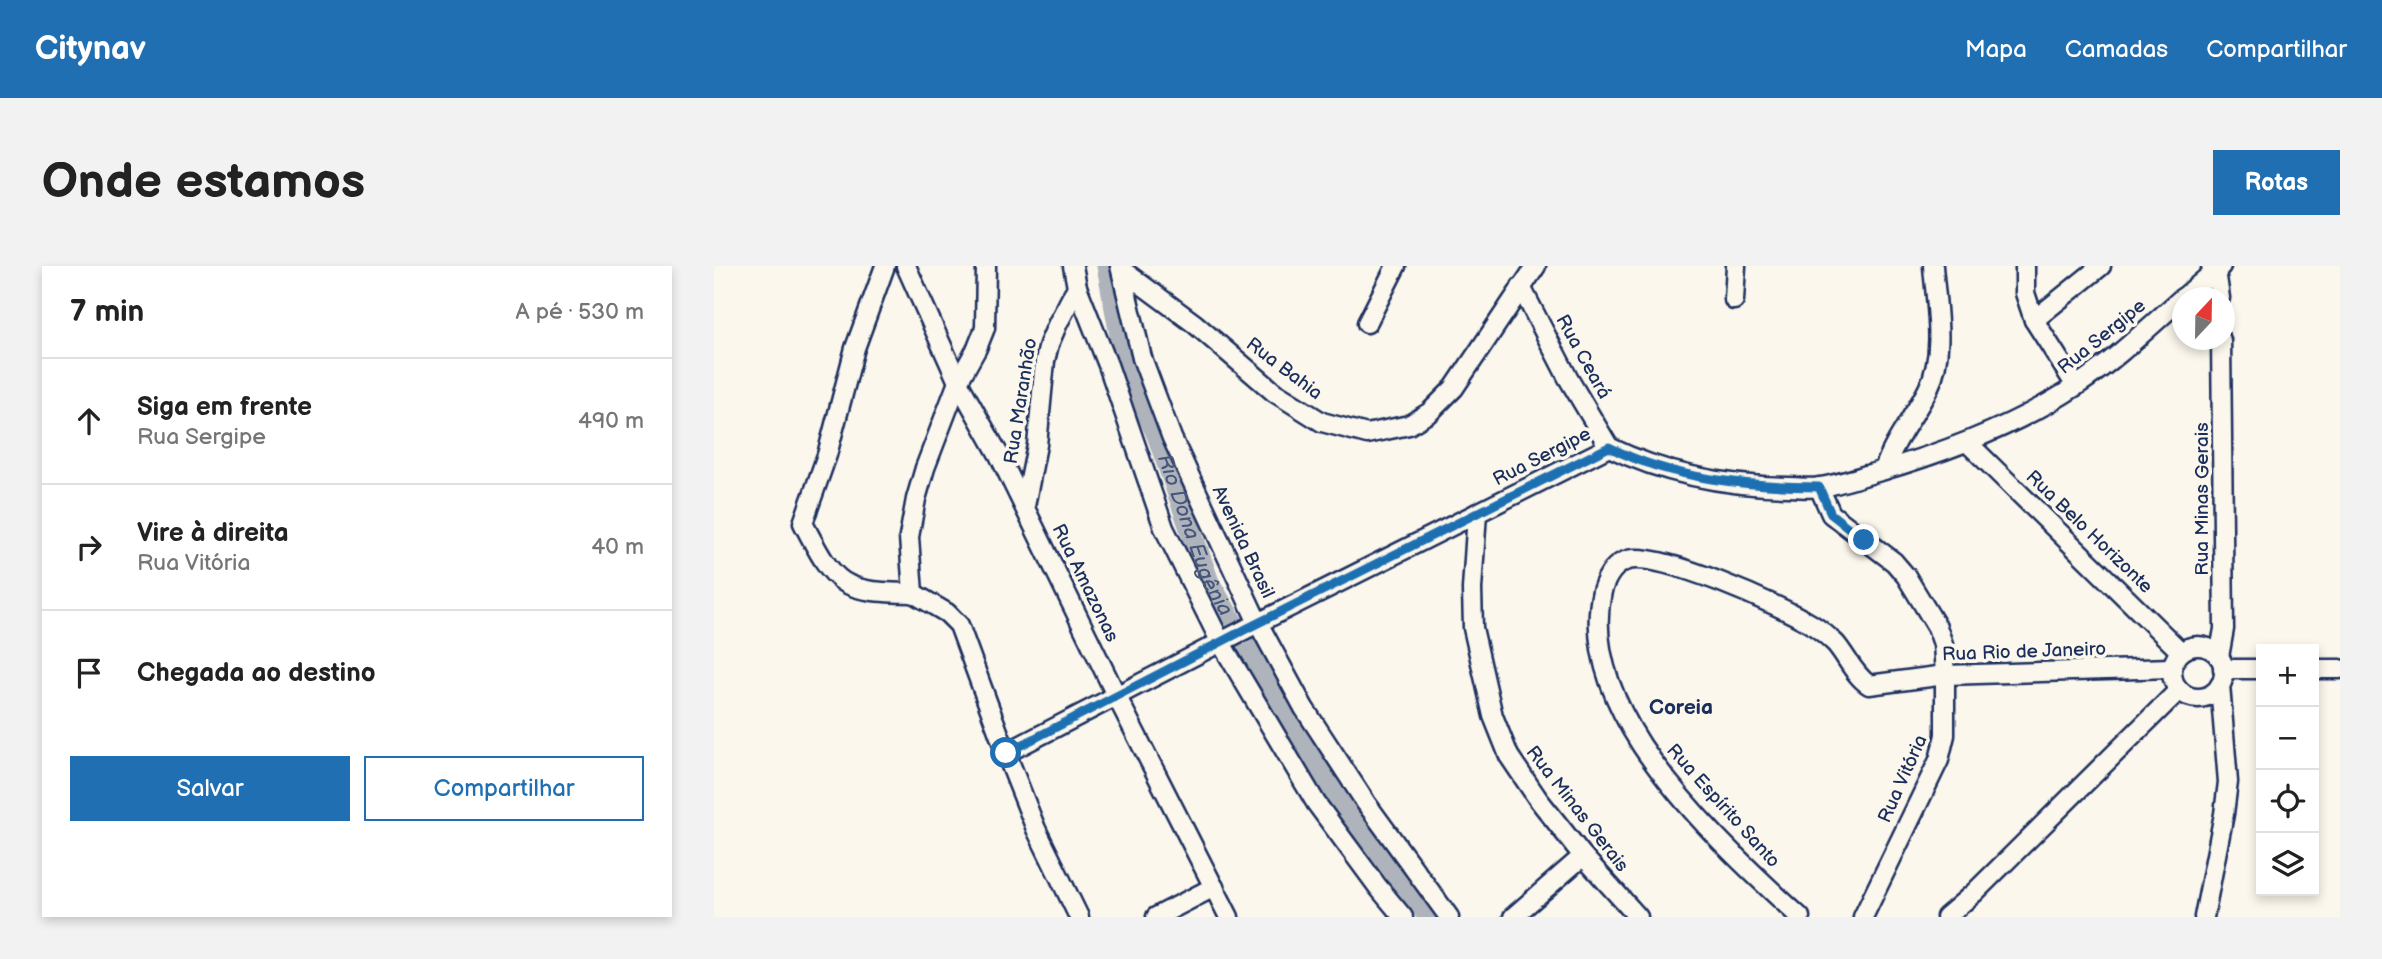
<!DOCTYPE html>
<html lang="pt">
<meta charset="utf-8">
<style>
:root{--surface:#fff;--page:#f2f2f2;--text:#222;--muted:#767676;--line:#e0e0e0;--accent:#1f6fb2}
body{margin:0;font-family:"Balsamiq Sans",sans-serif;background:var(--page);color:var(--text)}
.controls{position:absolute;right:21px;bottom:21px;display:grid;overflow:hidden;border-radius:0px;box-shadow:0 4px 10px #0003}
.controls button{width:63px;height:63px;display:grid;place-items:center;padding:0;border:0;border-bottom:2px solid var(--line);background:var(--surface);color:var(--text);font:35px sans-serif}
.compass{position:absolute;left:1458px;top:21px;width:63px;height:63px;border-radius:50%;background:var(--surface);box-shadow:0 4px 10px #0003;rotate:22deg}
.stop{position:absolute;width:21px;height:21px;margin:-16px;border:5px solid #1f6fb2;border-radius:50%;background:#fff}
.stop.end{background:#1f6fb2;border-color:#fff;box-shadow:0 2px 7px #0008}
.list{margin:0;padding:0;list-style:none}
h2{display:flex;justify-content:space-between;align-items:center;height:91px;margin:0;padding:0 28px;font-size:30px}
h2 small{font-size:23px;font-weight:400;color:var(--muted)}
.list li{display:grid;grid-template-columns:46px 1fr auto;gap:21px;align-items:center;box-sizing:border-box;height:126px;padding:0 28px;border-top:2px solid var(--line)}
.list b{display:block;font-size:26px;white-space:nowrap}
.list p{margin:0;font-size:23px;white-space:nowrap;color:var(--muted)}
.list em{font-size:23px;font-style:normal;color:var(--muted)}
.actions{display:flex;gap:14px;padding:21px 28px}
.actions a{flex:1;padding:16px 0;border:2px solid var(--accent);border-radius:0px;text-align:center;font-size:24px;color:var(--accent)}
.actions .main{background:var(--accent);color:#fff}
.icon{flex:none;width:38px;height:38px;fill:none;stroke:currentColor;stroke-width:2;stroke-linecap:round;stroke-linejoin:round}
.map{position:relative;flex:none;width:1626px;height:651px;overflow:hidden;border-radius:0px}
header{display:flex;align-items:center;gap:42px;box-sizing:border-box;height:98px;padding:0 35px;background:var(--accent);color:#fff}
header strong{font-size:33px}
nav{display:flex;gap:38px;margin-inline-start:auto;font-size:24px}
.intro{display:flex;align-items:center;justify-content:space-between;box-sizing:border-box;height:168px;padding:0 42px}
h1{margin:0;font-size:49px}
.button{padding:18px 32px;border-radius:0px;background:var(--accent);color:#fff;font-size:24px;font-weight:700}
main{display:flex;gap:42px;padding:0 42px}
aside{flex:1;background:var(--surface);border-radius:0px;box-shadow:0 4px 10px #0003}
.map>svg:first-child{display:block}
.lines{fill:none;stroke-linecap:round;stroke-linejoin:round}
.river{stroke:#afb3bb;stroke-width:21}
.minor-casing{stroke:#1b2f5e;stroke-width:23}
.minor{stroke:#fbf7ec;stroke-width:18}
.route{stroke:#1f6fb2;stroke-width:9}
.labels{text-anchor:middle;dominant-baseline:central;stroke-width:7;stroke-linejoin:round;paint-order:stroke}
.street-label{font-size:19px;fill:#1b2f5e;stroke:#fbf7ec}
.water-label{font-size:21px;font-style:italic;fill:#47577a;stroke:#fbf7ec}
.neighbourhood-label{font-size:21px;font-weight:bold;fill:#1b2f5e;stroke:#fbf7ec}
</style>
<header>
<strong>Citynav</strong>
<nav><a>Mapa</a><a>Camadas</a><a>Compartilhar</a></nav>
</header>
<div class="intro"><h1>Onde estamos</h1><a class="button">Rotas</a></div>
<main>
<aside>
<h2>7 min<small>A pé · 530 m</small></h2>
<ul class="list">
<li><svg class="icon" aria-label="ahead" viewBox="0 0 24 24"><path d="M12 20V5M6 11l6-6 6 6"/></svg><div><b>Siga em frente</b><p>Rua Sergipe</p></div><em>490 m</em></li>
<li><svg class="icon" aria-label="right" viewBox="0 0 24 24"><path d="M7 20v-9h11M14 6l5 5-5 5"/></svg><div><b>Vire à direita</b><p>Rua Vitória</p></div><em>40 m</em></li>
<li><svg class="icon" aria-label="arrive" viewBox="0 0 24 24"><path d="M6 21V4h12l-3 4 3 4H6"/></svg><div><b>Chegada ao destino</b></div></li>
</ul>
<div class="actions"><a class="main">Salvar</a><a>Compartilhar</a></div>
</aside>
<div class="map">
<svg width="1626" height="651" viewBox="0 0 1626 651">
<rect width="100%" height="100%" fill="#fbf7ec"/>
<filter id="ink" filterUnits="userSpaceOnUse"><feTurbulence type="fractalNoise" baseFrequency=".0143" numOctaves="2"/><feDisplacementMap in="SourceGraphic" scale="14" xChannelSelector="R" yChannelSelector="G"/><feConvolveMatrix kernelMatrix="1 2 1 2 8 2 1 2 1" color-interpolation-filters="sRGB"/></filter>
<g filter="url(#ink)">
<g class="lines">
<!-- river -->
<path class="river" id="s1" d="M393 0 406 69 421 121 443 169 495 316 620 527 715 651"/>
<!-- minor casing -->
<g class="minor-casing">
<g id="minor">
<path d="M171 0 141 82 113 189 89 257C122 321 127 326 199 327"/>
<polyline points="192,0 244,116 285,189 403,431 515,651"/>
<polyline points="272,0 271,62 263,82 244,116 211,202 202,233 195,271 199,327 233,347 245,359 292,487 322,563 365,651"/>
<polyline points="406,0 428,92 458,172 544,357 590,442 652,537 735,651"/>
<polyline points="1311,0 1311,27 1320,54 1362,120"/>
<polyline points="1497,0 1502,4 1506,32"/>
<polyline points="408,4 481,58 560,126 608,156 653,168 695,159 716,146 740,122 822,0"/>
<polyline points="363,21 394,99 450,262 507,377 602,537 664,621 689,651"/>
<polyline points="807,21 854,112 895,181"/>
<polyline points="1469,32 1507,0"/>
<polyline points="1020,34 1022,0"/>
<polyline points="1320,54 1387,0"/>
<polyline points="653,57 682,0"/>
<polyline points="1254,177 1467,386"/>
<path d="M895 181C950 208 1014 220 1075 221 1085 221 1097 223 1107 221 1126 218 1145 211 1163 206 1232 186 1302 160 1362 120 1400 95 1434 62 1468 32"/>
<path d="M1170 204C1180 174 1200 151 1214 123 1232 87 1222 39 1219 0"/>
<polyline points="1105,221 1117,248 1180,296 1192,310 1223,361 1229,378 1231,409 1231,469 1225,494 1149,651"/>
<polyline points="311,240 323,179 331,95 335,78 344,57 363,21 359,0"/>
<polyline points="763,247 758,323 759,362 779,450 795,490 824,533 869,590 924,651"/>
<circle cx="1484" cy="406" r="26"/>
<polyline points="1505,391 1510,363 1507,74"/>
<polyline points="1509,403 1547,403"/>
<polyline points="1600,403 1626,403"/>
<polyline points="292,487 534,362 895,181"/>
<polyline points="442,651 500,621"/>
<polyline points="799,651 869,590"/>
<path d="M1086 651C1029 599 971 544 928 480 898 434 876 380 888 325 892 312 900 298 914 294 945 285 1068 340 1097 358 1105 363 1115 371 1122 378 1133 391 1140 409 1155 419L1231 409 1458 402"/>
<polyline points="1232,651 1260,627 1465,424"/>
<polyline points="1490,651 1510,548 1514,516 1506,419"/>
</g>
</g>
<!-- minor -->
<use href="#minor" class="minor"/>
</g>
</g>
<g class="lines" filter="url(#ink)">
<!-- route -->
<path class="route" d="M292 487 534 362 895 181C960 214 1033 220 1105 221L1117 248 1150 274"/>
</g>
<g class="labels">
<!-- street labels -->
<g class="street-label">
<text transform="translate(1388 71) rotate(-39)">Rua Sergipe</text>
<text transform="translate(869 91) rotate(61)">Rua Ceará</text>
<text transform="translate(570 103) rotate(37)">Rua Bahia</text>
<text transform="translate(307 135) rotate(-81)">Rua Maranhão</text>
<text transform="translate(828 191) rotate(-27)">Rua Sergipe</text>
<text transform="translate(1488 233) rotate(-90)">Rua Minas Gerais</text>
<text transform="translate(1375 266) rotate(44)">Rua Belo Horizonte</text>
<text transform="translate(529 276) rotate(65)">Avenida Brasil</text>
<text transform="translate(371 317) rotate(64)">Rua Amazonas</text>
<text transform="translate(1310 386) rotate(-2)">Rua Rio de Janeiro</text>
<text transform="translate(1189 513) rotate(-66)">Rua Vitória</text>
<text transform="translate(1009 540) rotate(48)">Rua Espírito Santo</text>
<text transform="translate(863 543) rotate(52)">Rua Minas Gerais</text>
</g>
<!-- water labels -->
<g class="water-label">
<text stroke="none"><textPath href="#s1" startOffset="284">Rio Dona Eugênia</textPath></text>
</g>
<!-- neighbourhood labels -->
<g class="neighbourhood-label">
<text x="967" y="441">Coreia</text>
</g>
</g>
</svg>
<div class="controls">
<button>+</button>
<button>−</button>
<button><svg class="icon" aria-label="locate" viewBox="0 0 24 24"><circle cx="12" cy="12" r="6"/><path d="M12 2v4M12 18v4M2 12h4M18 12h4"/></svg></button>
<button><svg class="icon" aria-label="layers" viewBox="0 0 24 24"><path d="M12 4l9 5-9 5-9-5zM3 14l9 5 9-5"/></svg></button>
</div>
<svg class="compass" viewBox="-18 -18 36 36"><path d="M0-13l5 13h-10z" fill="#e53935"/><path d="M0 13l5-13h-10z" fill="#767676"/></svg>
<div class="stop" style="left:292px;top:487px"></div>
<div class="stop end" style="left:1150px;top:274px"></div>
</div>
</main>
